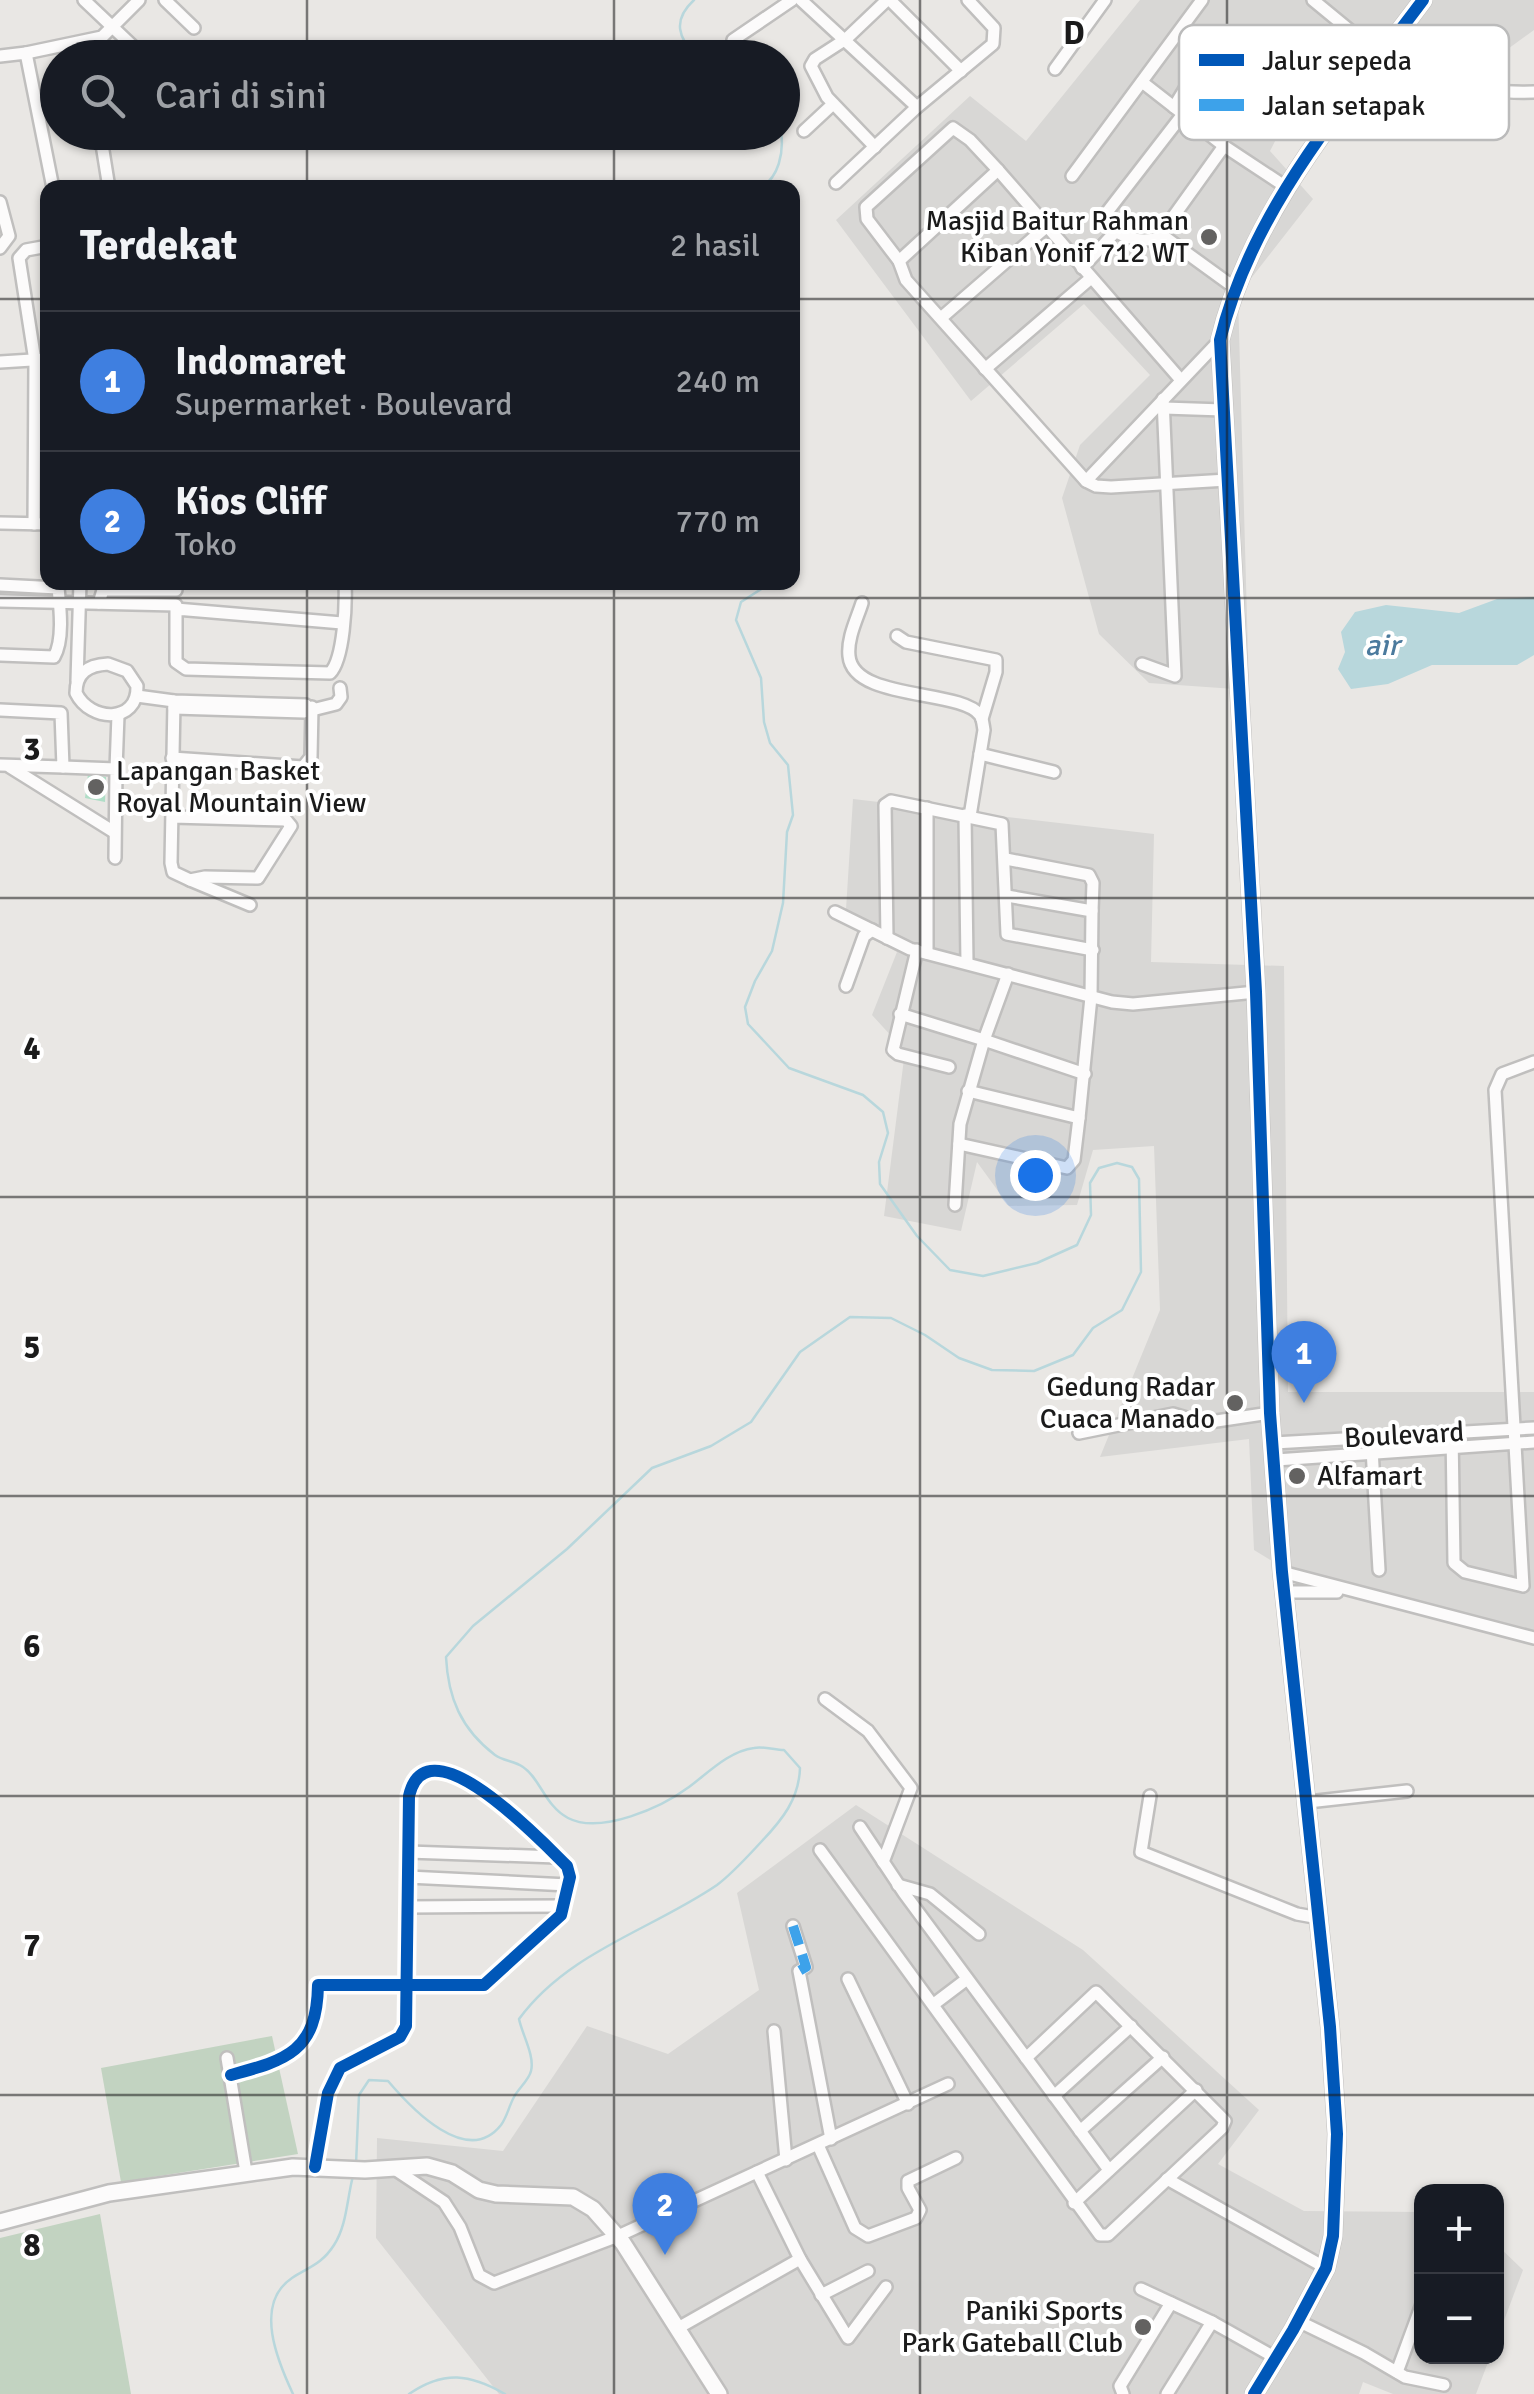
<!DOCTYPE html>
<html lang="id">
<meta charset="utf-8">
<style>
:root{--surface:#171b24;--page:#20242c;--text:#f1f3f6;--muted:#9ea1a6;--line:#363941;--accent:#b1b2b3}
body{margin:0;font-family:Signika,sans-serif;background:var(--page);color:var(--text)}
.controls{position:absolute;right:30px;bottom:30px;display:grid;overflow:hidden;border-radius:20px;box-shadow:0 2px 8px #0004}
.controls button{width:90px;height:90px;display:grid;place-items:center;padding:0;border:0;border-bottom:2px solid var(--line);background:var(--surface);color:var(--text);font:50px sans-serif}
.you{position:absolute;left:1035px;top:1175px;width:35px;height:35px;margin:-25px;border:8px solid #fff;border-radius:50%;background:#1a73e8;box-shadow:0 0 0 15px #1a73e833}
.badge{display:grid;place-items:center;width:65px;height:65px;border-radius:50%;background:var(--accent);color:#fff;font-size:32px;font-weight:700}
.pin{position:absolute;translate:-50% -82px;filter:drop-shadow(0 2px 5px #0008)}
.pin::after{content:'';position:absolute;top:52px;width:35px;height:30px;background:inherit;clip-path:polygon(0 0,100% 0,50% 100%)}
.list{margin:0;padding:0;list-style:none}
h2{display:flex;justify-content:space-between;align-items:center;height:130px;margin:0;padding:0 40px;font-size:42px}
h2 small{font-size:32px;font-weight:400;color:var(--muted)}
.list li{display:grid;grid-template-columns:65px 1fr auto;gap:30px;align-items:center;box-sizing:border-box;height:140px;padding:0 40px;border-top:2px solid var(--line)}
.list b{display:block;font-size:38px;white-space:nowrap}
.list p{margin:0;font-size:32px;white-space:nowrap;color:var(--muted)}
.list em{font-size:32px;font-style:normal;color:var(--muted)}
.icon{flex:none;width:55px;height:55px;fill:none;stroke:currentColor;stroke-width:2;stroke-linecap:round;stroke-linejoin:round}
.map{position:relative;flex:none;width:1534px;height:2394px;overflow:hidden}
.search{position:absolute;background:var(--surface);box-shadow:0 2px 8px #0004;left:40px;top:40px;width:760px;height:110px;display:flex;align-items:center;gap:25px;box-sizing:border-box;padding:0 35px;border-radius:55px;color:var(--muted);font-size:38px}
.panel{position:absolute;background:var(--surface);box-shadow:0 2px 8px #0004;left:40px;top:180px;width:760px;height:410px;border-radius:20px}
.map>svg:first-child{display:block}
.residential{fill:#d8d7d5}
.cemetery{fill:#c2d3c1}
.pitch{fill:#b0dec7}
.water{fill:#b8d7dc}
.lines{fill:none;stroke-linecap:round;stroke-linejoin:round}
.stream{stroke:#b8d7dc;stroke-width:2.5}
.minor-casing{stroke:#c0bfbe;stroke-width:16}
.tertiary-casing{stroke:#c0bfbe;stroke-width:20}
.minor{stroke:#fcfbfb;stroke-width:11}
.tertiary{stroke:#fcfbfb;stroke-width:15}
.quiet{stroke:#3da2ea;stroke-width:10;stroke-dasharray:20 10;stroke-linecap:butt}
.cycleway-casing{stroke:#fff;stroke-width:19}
.cycleway{stroke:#0057b8;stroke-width:12}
.grid{fill:none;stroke:#1b1b1b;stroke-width:2.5;stroke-opacity:0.55}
.poi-dot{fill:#636261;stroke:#fff;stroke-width:4}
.labels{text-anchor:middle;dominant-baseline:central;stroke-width:8;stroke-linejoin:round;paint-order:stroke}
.poi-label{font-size:28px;fill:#1b1b1b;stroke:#fff;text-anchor:end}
.street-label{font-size:28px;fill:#1b1b1b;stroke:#fff}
.water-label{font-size:30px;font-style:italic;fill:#4b7a9d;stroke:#fff}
.key{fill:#fff;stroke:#bbb;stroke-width:2.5}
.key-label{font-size:28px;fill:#1b1b1b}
.grid-label{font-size:32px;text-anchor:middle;font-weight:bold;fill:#1b1b1b;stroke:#fff;stroke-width:8;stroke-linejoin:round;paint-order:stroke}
</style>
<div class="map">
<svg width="1534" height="2394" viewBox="0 0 1534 2394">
<rect width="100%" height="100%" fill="#e9e7e4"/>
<!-- residential -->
<g class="residential">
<polygon points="1140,0 1534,0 1534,30 1424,110 1308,77 1270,151 1313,199 1238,295 1249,690 1149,683 1099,634 1062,498 1080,445 1150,375 1084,304 971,401 836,220 970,96 1026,141"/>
<polygon points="853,799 1154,834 1151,962 1284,966 1288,1392 1534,1392 1534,1641 1300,1578 1254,1550 1249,1439 1100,1457 1160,1310 1154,1146 1093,1150 1077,1205 1009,1206 977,1162 961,1231 884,1216 905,1051 872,1015 897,952 845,925"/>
<polygon points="856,1805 1083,1950 1259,2110 1218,2164 1304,2211 1421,2212 1422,2356 1490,2357 1476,2394 1393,2394 1363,2382 1359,2394 499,2394 376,2238 377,2138 503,2151 587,2026 668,2054 759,1990 737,1893"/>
<polygon points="1497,2245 1523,2270 1497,2339"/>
</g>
<!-- cemetery -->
<g class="cemetery">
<polygon points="272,2036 298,2154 121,2182 101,2068"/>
<polygon points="100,2214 131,2394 0,2394 0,2238"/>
</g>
<!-- pitch -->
<polygon class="pitch" points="88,774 106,777 105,802 85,798"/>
<!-- water -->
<polygon class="water" points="1534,597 1534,655 1517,665 1432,665 1388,684 1351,689 1338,669 1345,652 1341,632 1355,612 1386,605 1459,613 1497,599"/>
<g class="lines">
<!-- stream -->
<g class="stream">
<path d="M694 0C672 20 678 38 697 58"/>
<path d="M760 188C779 178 784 152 781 132"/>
<polyline points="792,463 792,509"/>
<path d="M356 2164 359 2095 369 2080 388 2081C411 2108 467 2168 501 2125 507 2117 509 2106 514 2097 518 2089 529 2080 531 2071 535 2056 522 2034 519 2019 568 1952 651 1930 717 1885 733 1873 748 1856 762 1841 782 1820 799 1799 800 1768L784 1750C775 1750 763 1746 754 1748 729 1751 708 1773 689 1787 662 1807 601 1835 568 1818 545 1806 540 1778 523 1767 515 1761 503 1761 495 1755 461 1729 448 1698 446 1657L473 1626 567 1549 652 1468 711 1446 751 1422 800 1352 850 1317 891 1318 925 1335 959 1358 992 1370 1034 1371 1073 1355 1093 1328 1122 1310 1141 1272 1139 1179 1132 1167 1117 1163 1099 1168 1090 1183 1091 1215 1077 1245 1037 1263 983 1276 950 1270 917 1236 880 1184 879 1162 888 1133 883 1112 863 1095 789 1068 748 1024 745 1007 755 981 772 951 783 903 787 832 793 815 788 765 770 743 764 722 761 678 736 620 741 602 772 582"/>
<path d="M293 2394C278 2362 253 2304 292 2278 309 2267 322 2264 334 2245 347 2225 347 2198 353 2176"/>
<path d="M409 2394C444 2370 470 2374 505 2394"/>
</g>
<!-- minor casing -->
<g class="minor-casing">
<g id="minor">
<polyline points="84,0 141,54"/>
<polyline points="165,0 194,28"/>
<polyline points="801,0 917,107"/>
<polyline points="890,0 961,71"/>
<polyline points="1313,0 1381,56"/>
<path d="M1395 37C1447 79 1465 94 1534 92"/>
<polyline points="733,40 792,0"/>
<polyline points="26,53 102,37 139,0"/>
<polyline points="0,56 26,53 53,188"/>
<polyline points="1055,69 1105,0"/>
<polyline points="1142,82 1224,146 1286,187"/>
<polyline points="1174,107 1197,69"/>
<path d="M1183 114 1108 211 1105 224C1121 236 1137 244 1158 238L1224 146"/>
<polyline points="804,131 833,104"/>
<polyline points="100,132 109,188"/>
<polyline points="875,147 827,97 811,66 815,59 846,39 887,0"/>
<polyline points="1072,176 1202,0"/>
<polyline points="836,183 917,107 993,44 994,28 968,0"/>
<polyline points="0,202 9,236 0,248"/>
<polyline points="1162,235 1235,288"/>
<polyline points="899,261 998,170"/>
<polyline points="1082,268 1116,231"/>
<polyline points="941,318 1046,227"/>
<polyline points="0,362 48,359"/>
<polyline points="985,369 1091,278"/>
<polyline points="1180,379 998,170 970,140 953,128 866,207 867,219 899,261 906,280 1086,481 1096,486 1111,487 1227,480"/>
<polyline points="1164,408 1223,410"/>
<polyline points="1086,481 1220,340"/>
<polyline points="0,523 48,524"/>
<polyline points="34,524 35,361 19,258 26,250 48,246"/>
<path d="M0 585 58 588C60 607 64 640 54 657L0 655"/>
<polyline points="0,601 176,605"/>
<polyline points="99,603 103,590 176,590"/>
<path d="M862 603C857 619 847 638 849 656 853 701 961 689 980 715 983 719 983 725 984 730L970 816"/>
<path d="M342 623 176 609V662L186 669 330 673C344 659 346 604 345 582"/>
<polyline points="897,636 906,642 996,660 996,672 982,719"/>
<path d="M108 664 127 671 137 686C138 724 90 722 76 693 76 673 88 665 108 664Z"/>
<polyline points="1142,664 1175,676 1163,399"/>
<polyline points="77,681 80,582"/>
<polyline points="137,696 174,701 306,705"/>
<polyline points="174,708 304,712 336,704 341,697 340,688"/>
<polyline points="0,710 61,713 63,767 0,765"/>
<polyline points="980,754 1054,772"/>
<polyline points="172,758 303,767 311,757 312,707"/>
<polyline points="10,767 114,832"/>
<polyline points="63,767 116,769 115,858"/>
<polyline points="116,769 118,715"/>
<polyline points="927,808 927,953"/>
<polyline points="965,815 967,963"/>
<polyline points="172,817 286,820 291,826 258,878 205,877 190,880 173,872 171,863 174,701"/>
<polyline points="1006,859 1089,875 1093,883 1092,911"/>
<polyline points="190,880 250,905"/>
<polyline points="835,912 910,949 1112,1002 1133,1004 1256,992"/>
<polyline points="887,938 885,805 891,801 1002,824 1007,934 1093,950"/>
<polyline points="917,950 893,1050 898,1054 949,1067"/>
<polyline points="846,986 864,936 872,930"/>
<polyline points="900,1014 984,1040 1008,974"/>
<polyline points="968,1091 1079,1118 1091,997 1092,911 1007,896"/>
<polyline points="959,1144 1067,1168 1074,1160 1079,1118"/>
<polyline points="955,1205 960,1124 984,1040 1085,1074"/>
<polyline points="1452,1432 1454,1563 1465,1572 1523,1586 1495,1090 1502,1074 1534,1062"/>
<polyline points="1079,1433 1173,1414 1203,1423 1270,1413"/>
<polyline points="1274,1443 1534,1428"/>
<polyline points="1372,1449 1379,1570"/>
<polyline points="1276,1460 1534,1442"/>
<polyline points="1282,1572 1534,1638"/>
<polyline points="1284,1592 1337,1592"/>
<polyline points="825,1699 868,1731 911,1788 883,1862"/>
<polyline points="1150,1796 1141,1852 1297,1914 1319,1918"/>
<polyline points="1308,1802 1407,1791"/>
<polyline points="860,1827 904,1893 1109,2170"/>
<polyline points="820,1850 1100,2235 1108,2235 1222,2128 1225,2121 1096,1992 1026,2058"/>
<polyline points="408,1852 557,1857"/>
<polyline points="408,1877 568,1885"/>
<polyline points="898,1885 930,1894 979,1934"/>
<polyline points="408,1907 564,1906"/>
<polyline points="793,1926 806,1967 799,1971 831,2139"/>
<polyline points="848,1979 908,2104"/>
<polyline points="934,2004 967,1979"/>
<polyline points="774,2031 786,2160"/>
<polyline points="227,2058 246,2172"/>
<path d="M231 2075C286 2060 317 2052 318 1985H484L561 1915 570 1877 567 1866C543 1843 427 1718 409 1796L406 2026 400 2037 340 2068 328 2093 315 2167"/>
<polyline points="1054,2096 1131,2026"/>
<polyline points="1080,2131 1163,2057"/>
<polyline points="818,2145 855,2228 868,2236 916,2218 920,2210 908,2188 908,2181 956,2158"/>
<polyline points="393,2168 444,2202 460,2227 479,2275 494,2283 618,2236 948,2084"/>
<polyline points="757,2172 800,2259 848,2338 886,2287"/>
<polyline points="1167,2179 1326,2268"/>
<polyline points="1074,2203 1196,2090"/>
<polyline points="1141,2289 1212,2322 1276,2358"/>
<polyline points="821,2295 868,2271"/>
<polyline points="1298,2321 1364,2353 1405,2377 1444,2385"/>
<polyline points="678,2328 800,2259"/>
<polyline points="1397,2372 1422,2304"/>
<polyline points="1123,2394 1120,2386 1171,2303"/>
<polyline points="1167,2394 1212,2322"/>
</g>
</g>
<!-- tertiary casing -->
<g class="tertiary-casing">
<g id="tertiary">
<polyline points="0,2222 109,2193 293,2167 365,2170 427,2166 452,2173 479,2190 496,2194 573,2197 593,2209 623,2243 719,2394"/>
<path d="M1254 2394 1293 2330 1326 2268 1333 2236 1337 2134 1330 2027 1282 1572 1270 1413 1256 992 1220 340C1252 209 1344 106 1423 0"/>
</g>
</g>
<!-- minor -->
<use href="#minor" class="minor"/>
<!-- tertiary -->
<use href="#tertiary" class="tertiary"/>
<!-- quiet -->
<polyline class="quiet" points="793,1926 806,1967 799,1971"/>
<!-- cycleway casing -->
<g class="cycleway-casing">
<g id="cycleway">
<path d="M231 2075C286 2060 317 2052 318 1985H484L561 1915 570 1877 567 1866C543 1843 427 1718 409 1796L406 2026 400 2037 340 2068 328 2093 315 2167"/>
<path d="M1254 2394 1293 2330 1326 2268 1333 2236 1337 2134 1330 2027 1282 1572 1270 1413 1256 992 1220 340C1252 209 1344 106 1423 0"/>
</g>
</g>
<!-- cycleway -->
<use href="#cycleway" class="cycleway"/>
</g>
<!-- grid -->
<path class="grid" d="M307 0V58M614 0V58M920 0V2394M1227 0V2394M307 132V188M614 132V188M0 299H48M792 299H1534M307 582V2394M614 582V2394M0 598H1534M0 898H1534M0 1197H1534M0 1496H1534M0 1796H1534M0 2095H1534"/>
<!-- markers -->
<g class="poi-dot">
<circle cx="1209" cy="237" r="10"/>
<circle cx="96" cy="787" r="10"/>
<circle cx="1235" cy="1403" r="10"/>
<circle cx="1297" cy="1476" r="10"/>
<circle cx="1143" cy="2327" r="10"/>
</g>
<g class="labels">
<!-- poi labels -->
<g class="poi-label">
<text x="1189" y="221">Masjid Baitur Rahman<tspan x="1189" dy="32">Kiban Yonif 712 WT</tspan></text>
<text x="116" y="771" text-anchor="start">Lapangan Basket<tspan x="116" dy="32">Royal Mountain View</tspan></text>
<text x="1215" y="1387">Gedung Radar<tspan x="1215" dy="32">Cuaca Manado</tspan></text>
<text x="1317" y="1476" text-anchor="start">Alfamart</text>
<text x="1123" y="2311">Paniki Sports<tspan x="1123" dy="32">Park Gateball Club</tspan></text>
</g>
<!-- street labels -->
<g class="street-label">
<text transform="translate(1404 1435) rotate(-3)">Boulevard</text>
</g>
<!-- water labels -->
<g class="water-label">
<text x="1382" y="645">air</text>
</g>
</g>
<!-- legend -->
<rect x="1179" y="25" width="330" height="115" rx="15" class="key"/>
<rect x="1199" y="54" width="45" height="12" fill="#0057b8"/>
<rect x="1199" y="99" width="45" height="12" fill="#3da2ea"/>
<g class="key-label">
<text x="1262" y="70">Jalur sepeda</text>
<text x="1262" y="115">Jalan setapak</text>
</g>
<g class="grid-label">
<text x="1074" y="44">D</text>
<text x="32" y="760">3</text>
<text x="32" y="1059">4</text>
<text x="32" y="1358">5</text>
<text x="32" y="1657">6</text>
<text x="32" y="1956">7</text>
<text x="32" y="2256">8</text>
</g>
</svg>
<div class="controls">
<button>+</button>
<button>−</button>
</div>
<div class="you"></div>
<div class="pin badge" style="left:1304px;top:1403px;background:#3f7fe0">1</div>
<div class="pin badge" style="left:665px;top:2255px;background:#3f7fe0">2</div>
<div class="search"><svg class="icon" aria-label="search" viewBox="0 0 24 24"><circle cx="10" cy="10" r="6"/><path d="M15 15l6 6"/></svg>Cari di sini</div>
<section class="panel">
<h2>Terdekat<small>2 hasil</small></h2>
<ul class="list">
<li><span class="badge" style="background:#3f7fe0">1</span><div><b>Indomaret</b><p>Supermarket · Boulevard</p></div><em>240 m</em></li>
<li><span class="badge" style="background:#3f7fe0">2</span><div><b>Kios Cliff</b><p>Toko</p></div><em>770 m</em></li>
</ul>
</section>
</div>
